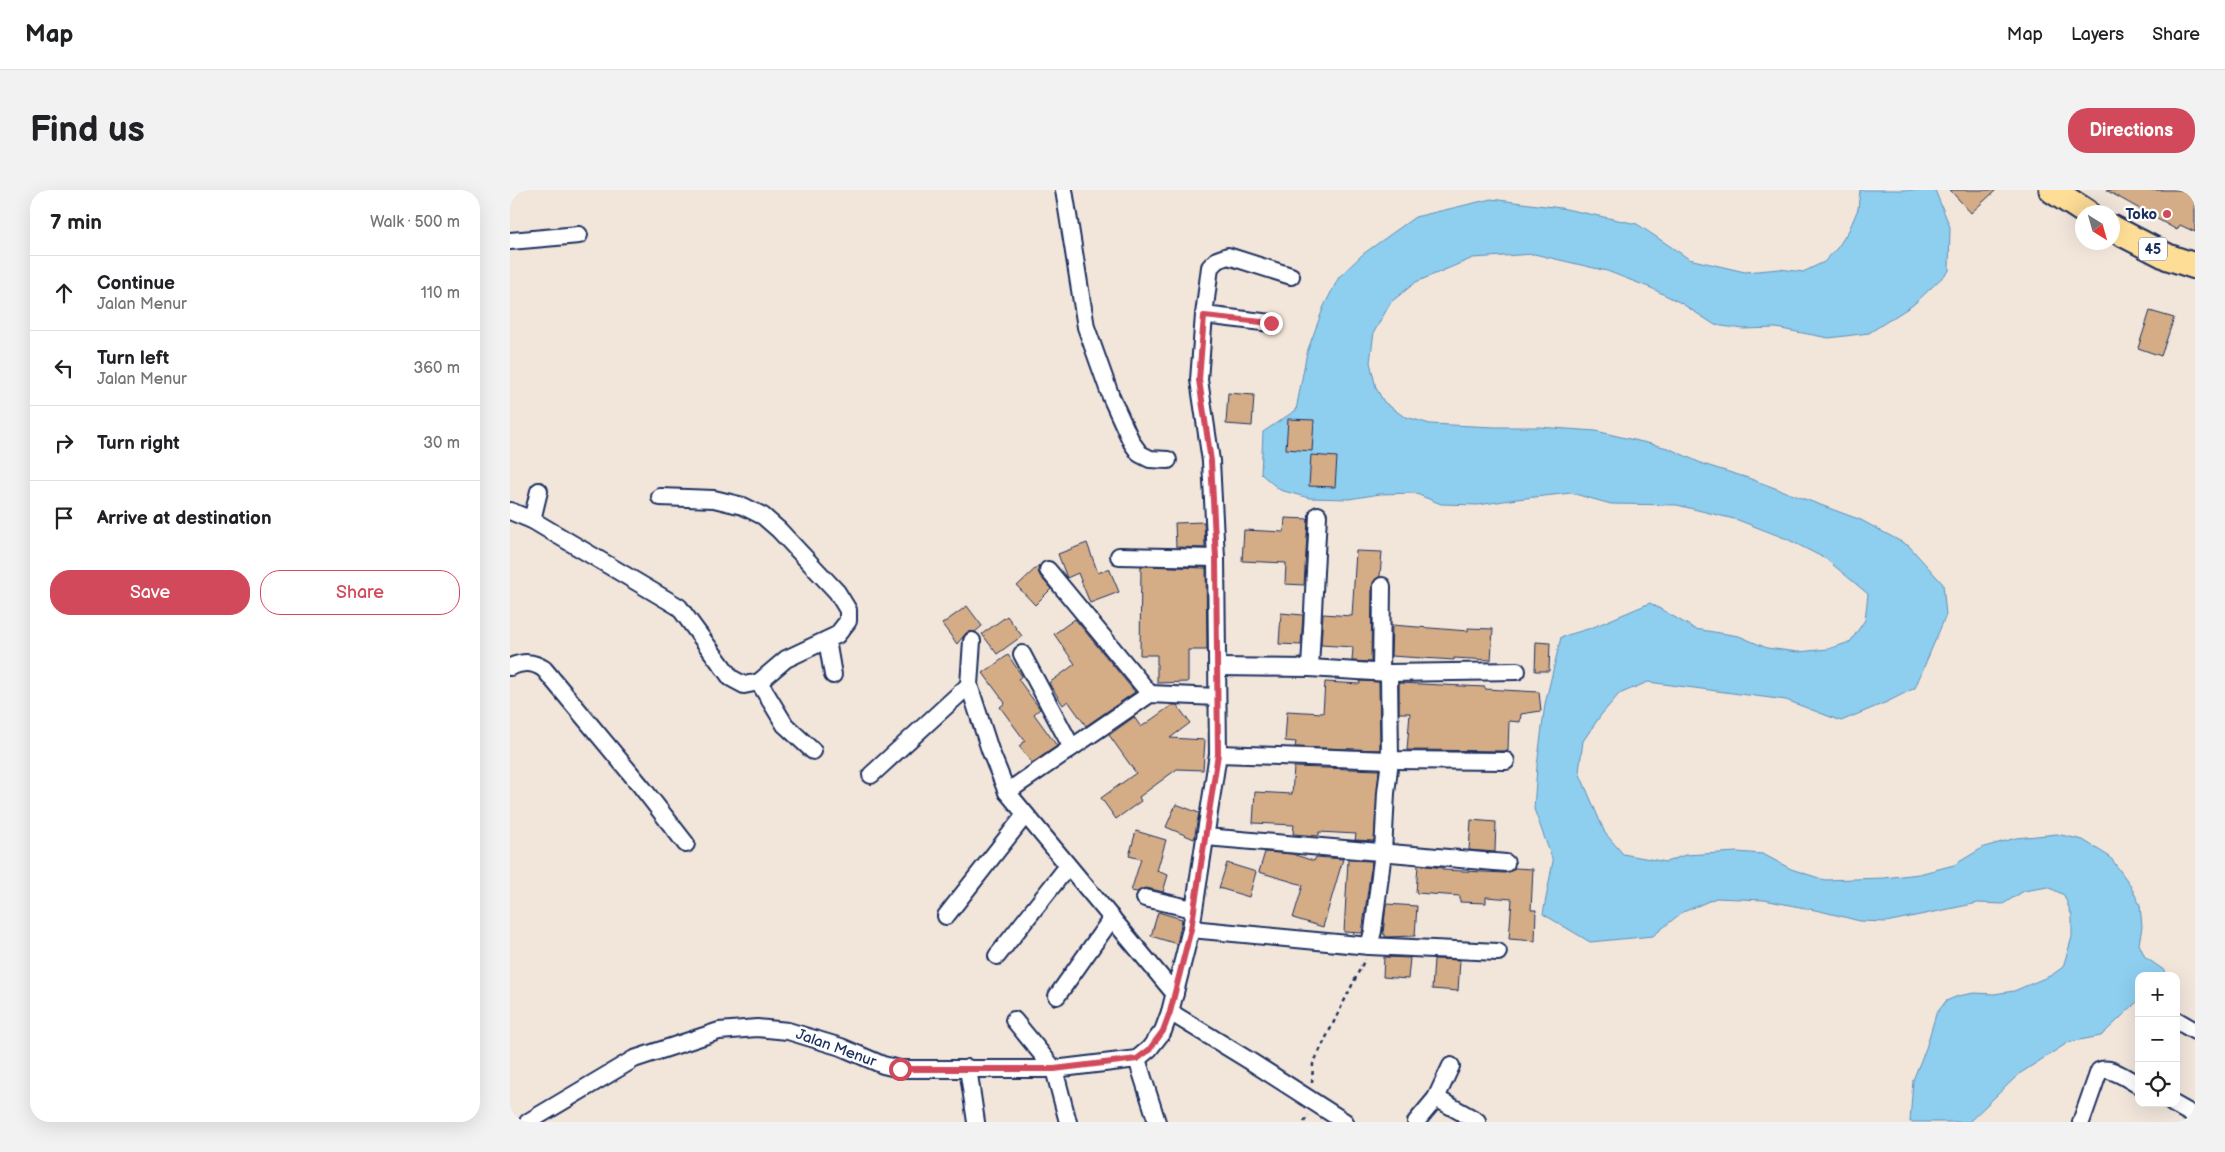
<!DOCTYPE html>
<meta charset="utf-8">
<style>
:root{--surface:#fff;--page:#f2f2f2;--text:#202124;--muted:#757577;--line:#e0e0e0;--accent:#d1495b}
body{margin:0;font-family:"Balsamiq Sans",sans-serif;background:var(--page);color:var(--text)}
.controls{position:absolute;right:15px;bottom:15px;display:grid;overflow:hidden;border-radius:10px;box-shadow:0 5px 20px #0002}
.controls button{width:45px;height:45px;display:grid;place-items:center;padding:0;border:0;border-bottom:1px solid var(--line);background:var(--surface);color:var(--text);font:25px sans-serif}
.compass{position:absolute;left:1565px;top:15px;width:45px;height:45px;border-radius:50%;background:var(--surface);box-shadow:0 5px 20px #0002;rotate:143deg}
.stop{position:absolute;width:15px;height:15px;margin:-11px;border:4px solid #d1495b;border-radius:50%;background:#fff}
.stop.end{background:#d1495b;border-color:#fff;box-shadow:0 1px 5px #0008}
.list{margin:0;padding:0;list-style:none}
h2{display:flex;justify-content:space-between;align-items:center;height:65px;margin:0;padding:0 20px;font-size:21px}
h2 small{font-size:16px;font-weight:400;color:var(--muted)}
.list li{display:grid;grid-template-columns:32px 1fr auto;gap:15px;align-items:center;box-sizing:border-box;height:75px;padding:0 20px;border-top:1px solid var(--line)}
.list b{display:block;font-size:19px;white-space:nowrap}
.list p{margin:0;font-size:16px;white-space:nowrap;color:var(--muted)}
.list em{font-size:16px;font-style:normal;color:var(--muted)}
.actions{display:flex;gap:10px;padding:15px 20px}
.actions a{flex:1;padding:11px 0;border:1px solid var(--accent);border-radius:20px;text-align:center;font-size:18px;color:var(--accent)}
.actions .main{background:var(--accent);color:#fff}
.icon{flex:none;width:28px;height:28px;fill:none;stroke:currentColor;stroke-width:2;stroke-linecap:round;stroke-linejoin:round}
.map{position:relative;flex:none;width:1685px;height:932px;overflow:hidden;border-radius:20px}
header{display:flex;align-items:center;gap:30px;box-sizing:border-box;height:70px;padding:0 25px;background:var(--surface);border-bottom:1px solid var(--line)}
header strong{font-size:24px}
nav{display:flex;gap:28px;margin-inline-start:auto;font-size:18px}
.intro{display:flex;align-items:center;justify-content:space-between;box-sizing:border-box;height:120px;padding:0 30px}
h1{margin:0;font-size:35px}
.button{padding:12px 22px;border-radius:20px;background:var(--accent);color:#fff;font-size:18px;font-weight:700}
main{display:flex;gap:30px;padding:0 30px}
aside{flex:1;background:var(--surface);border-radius:20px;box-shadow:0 5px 20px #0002}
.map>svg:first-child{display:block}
.water{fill:#8eceef;stroke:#608eb5}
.building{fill:#d4ac86;stroke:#1b2f5e}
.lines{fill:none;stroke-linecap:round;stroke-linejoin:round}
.minor-casing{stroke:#1b2f5e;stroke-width:20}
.highway-casing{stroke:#1b2f5e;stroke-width:29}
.path{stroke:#1b2f5e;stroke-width:2.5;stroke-dasharray:4 4;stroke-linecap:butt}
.minor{stroke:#fff;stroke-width:16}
.highway{stroke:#fedd96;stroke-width:25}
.route{stroke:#d1495b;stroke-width:6}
.poi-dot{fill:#d1495b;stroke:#fff;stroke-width:2}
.labels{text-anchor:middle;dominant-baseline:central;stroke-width:4.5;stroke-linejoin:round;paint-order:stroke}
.shield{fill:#fff;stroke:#5f6d8e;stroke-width:1}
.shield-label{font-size:14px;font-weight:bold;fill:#1b2f5e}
.poi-label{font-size:15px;font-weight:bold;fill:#1b2f5e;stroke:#fff;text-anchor:end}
.street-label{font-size:15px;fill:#1b2f5e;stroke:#fff}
</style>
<header>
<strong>Map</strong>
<nav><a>Map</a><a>Layers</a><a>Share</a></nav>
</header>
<div class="intro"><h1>Find us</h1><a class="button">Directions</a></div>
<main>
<aside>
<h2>7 min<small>Walk · 500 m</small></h2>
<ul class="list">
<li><svg class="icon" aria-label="ahead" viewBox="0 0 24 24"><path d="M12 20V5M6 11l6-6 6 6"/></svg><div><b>Continue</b><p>Jalan Menur</p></div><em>110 m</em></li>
<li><svg class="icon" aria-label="left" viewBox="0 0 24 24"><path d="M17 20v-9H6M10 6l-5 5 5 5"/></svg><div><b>Turn left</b><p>Jalan Menur</p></div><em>360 m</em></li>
<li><svg class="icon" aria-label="right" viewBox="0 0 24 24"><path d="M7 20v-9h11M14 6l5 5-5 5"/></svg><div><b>Turn right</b></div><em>30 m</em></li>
<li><svg class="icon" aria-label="arrive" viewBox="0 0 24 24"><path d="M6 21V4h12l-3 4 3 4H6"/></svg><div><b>Arrive at destination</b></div></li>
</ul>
<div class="actions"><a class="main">Save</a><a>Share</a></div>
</aside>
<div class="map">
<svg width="1685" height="932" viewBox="0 0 1685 932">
<rect width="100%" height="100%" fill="#f2e6db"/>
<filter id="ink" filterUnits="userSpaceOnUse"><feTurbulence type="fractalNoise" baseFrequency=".02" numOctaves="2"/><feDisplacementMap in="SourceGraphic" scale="10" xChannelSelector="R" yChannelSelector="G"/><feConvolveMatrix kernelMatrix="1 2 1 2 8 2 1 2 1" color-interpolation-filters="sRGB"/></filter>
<g filter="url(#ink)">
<!-- water -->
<polygon class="water" points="1350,0 1425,0 1440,37 1439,81 1403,115 1359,143 1319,148 1266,138 1233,139 1205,135 1171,113 1141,98 1097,81 1024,64 963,68 906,92 881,112 864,142 860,172 866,198 874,212 893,226 920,234 985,237 1029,237 1086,241 1158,258 1193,274 1238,288 1351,330 1399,356 1433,394 1436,425 1405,498 1377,512 1331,531 1276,510 1138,492 1109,504 1091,525 1073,551 1069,582 1095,643 1113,664 1156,672 1175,665 1227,662 1253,664 1281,679 1315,690 1374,688 1409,684 1444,675 1474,657 1506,648 1547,644 1573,650 1600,667 1619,693 1630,715 1632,737 1629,754 1635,767 1655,781 1650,786 1629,786 1629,810 1591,846 1559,852 1509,884 1459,932 1400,932 1403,890 1416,858 1426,824 1436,811 1448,806 1464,803 1484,804 1504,801 1542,785 1553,777 1562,747 1562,726 1554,705 1538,697 1514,701 1493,714 1468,713 1376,732 1350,731 1310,721 1254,710 1206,708 1171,723 1143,746 1080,752 1033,724 1043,671 1024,619 1027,576 1035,514 1051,447 1081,438 1140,413 1185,439 1229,446 1257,458 1288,462 1318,459 1340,452 1355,430 1358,404 1316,369 1277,349 1228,330 1167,315 1101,314 1061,303 1007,309 968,315 931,314 904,303 870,304 839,309 799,308 770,300 751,284 753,242 786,220 797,162 814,116 829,87 853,64 905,27 981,9 1051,18 1127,34 1179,69 1235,82 1270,79 1293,82 1314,72 1328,57 1339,40 1348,19"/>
<!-- building -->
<g class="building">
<polygon points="1440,0 1486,0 1461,23"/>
<polygon points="1596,0 1685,0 1685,42 1670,35 1667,40"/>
<polygon points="1640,121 1664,128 1651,166 1628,158"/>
<polygon points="718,203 744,205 742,236 716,234"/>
<polygon points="778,229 804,230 802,261 776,259"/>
<polygon points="801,265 827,267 825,297 799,296"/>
<polygon points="775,328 798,329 794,395 775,394 776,373 732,371 734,340 774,342"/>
<polygon points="694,332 695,358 666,357 665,333"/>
<polygon points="577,353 588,383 599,378 609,402 580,413 568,383 557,388 548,364"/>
<polygon points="846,361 872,362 870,386 864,391 862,396 861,472 842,471 843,457 811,455 813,424 842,426"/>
<polygon points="529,375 528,381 530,386 541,399 525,415 507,396"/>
<polygon points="631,376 696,378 697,460 678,460 678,492 647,493 647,465 630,465"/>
<polygon points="457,416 472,436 465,442 457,442 447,454 432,434"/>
<polygon points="771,423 793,425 791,455 769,454"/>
<polygon points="497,426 512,446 487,464 472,444"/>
<polygon points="565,429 625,502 576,536 558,511 553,515 539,493 565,474 544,444"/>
<polygon points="882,435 958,441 958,438 983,439 981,470 944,468 944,470 881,466"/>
<polygon points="1026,452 1040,453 1039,481 1025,481"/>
<polygon points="498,465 512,486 508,489 530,519 524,524 547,556 522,573 509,556 515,551 490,517 495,513 473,483"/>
<polygon points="850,491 869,492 870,560 785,557 786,552 775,551 777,521 813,523 815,492 850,494"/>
<polygon points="889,493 975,497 975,499 1029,502 1031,521 1011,524 1010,532 999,531 998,561 897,560 900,523 889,523"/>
<polygon points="662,515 667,515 680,533 660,548 695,550 693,580 667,579 629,607 631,611 606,629 591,608 626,583 599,545 624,527 631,537"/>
<polygon points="784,577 869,580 864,651 845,650 846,644 809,642 809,646 783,644 784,635 743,633 745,602 782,604"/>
<polygon points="666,614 689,623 684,649 656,637"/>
<polygon points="961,630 986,632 985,662 959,660"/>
<polygon points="626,641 656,650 647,681 658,685 653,702 637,698 632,699 627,702 621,701 631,669 619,666"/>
<polygon points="755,662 782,664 804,671 806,667 833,669 813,737 783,728 793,695 749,682"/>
<polygon points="838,670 862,671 852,743 834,742"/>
<polygon points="717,673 746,682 739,707 709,698"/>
<polygon points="908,675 933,678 933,680 995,683 1005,678 1023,679 1021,720 1026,720 1025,751 999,749 1002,709 976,707 976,713 950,712 950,706 906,703"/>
<polygon points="876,714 907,716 905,746 875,747 875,744 873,744"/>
<polygon points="648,722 672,729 667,754 641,746"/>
<polygon points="874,767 900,768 898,789 873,787"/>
<polygon points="924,769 950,770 948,801 922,799"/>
</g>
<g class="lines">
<!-- minor casing -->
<g class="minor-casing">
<g id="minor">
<polyline points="554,0 576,137 601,207 622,253 630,264 640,269 658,270"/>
<polyline points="0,51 69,45"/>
<polyline points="694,125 761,133"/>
<polyline points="0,321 22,330 169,417 221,488 234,495 249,492 276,469 327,445 338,431 338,420 327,402 269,340 253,326 233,316 204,309 150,307"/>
<polyline points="22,330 29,301"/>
<polyline points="609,366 706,368"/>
<polyline points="538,380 640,504"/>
<polyline points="317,450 323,485"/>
<polyline points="462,451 459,495 480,560 497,602 665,804"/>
<polyline points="512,464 561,556"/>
<path d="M0 477C13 472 22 471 34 479L131 596 176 654"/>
<polyline points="708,477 800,478 879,483 1007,481"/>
<polyline points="800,478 808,325"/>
<polyline points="871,482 872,396"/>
<polyline points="249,492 275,535 303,561"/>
<polyline points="708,564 880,570 996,571"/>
<polyline points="361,585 459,495"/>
<polyline points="497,602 640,504 707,507"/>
<polyline points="696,647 996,673"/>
<polyline points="635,708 683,719"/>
<polyline points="436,726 515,625"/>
<polyline points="681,739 859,756 988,762"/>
<polyline points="859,756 863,741 873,662 876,603 880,570 879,483"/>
<polyline points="487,766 558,676"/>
<polyline points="547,806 602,728"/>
<polyline points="660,822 740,871 835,932"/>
<polyline points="504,830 544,879 558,932"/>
<polyline points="1666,830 1685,841"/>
<polyline points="627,869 647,932"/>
<polyline points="458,878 466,932"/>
<polyline points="926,908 967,931"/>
<polyline points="1662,913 1685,926"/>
<polyline points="18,932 124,869 209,841 247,838 278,841 331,857 373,875 390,879 544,879 627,869 639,859 653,841 660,822 681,739 708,564 706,368 701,271 689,190 694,125 700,77 707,70 718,66 781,86"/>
<polyline points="906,932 926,908 941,876"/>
<path d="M1571 932 1589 881C1601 875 1618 890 1629 895"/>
</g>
</g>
<!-- highway casing -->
<g class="highway-casing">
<g id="highway">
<polyline points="1542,0 1576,22"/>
<polyline points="1602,38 1658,67 1685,76"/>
</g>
</g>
<!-- path -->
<g class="path">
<polyline points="802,893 803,874 855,769"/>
<polyline points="794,932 798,925"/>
</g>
<!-- minor -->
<use href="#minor" class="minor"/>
<!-- highway -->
<use href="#highway" class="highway"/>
</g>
</g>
<g class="lines" filter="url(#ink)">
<!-- route -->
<polyline class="route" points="390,879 544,879 627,869 639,860 653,841 660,822 681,739 708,564 706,368 701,271 689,190 694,126 761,133"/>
</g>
<!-- markers -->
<circle class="poi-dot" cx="1657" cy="24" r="5"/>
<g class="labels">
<!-- shield labels -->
<rect class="shield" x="1629" y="47.5" width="28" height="23" rx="4"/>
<g class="shield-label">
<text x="1643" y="59">45</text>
</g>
<!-- poi labels -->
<g class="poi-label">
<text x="1647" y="24">Toko</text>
</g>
<!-- street labels -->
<g class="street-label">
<text transform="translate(326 858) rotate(20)">Jalan Menur</text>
</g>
</g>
</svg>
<div class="controls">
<button>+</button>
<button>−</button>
<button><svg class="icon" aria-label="locate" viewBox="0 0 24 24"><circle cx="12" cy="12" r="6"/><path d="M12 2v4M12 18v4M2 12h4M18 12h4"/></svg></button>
</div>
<svg class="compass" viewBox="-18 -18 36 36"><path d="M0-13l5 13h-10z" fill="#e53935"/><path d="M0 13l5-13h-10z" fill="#757577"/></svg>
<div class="stop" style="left:390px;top:879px"></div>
<div class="stop end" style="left:761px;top:133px"></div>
</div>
</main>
